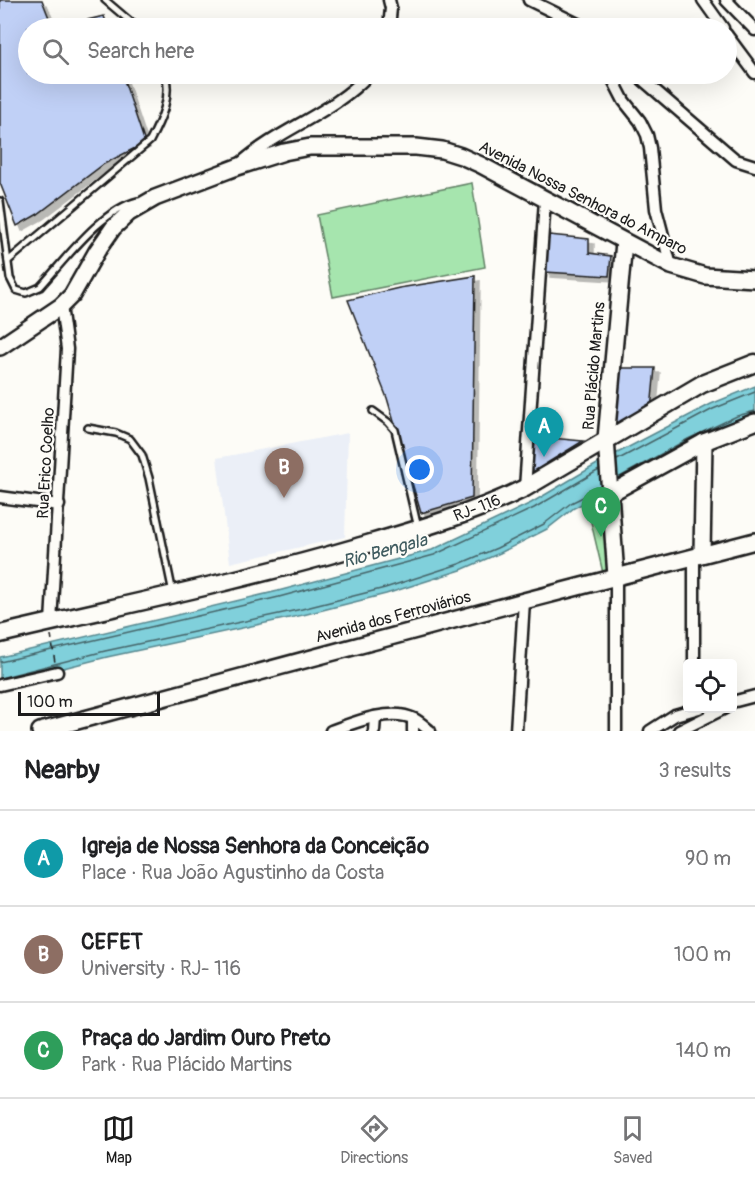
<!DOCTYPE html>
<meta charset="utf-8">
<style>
:root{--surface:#fff;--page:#f6f6f6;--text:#202124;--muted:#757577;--line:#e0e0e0;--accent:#1c1c1c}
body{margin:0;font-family:Pangolin,sans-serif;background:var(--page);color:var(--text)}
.controls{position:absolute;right:18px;bottom:18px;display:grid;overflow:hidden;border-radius:6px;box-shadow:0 6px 24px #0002}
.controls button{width:54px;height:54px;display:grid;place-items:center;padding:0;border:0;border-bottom:2px solid var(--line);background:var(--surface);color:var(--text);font:30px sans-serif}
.scale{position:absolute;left:18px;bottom:15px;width:142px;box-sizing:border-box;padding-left:6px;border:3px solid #1c1c1c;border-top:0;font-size:16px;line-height:21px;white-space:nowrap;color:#1c1c1c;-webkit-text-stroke:4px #fdfcf7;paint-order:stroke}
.you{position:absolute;left:420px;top:470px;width:21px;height:21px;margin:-15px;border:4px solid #fff;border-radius:50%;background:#1a73e8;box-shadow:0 0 0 9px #1a73e833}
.badge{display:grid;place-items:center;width:39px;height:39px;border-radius:50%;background:var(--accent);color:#fff;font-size:20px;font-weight:700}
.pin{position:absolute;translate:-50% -50px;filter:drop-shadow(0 2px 3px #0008)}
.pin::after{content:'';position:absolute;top:32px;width:21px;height:18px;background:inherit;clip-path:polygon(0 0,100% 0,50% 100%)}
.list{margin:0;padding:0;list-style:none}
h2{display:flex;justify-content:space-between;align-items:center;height:78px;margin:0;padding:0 24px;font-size:26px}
h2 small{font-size:20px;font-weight:400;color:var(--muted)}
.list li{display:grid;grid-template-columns:39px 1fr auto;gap:18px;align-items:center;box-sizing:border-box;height:96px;padding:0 24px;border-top:2px solid var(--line)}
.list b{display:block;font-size:22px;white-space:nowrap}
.list p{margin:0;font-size:20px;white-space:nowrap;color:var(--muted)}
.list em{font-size:20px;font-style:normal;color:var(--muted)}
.icon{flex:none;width:33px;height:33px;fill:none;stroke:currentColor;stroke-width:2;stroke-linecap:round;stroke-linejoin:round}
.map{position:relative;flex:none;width:755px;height:731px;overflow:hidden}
.search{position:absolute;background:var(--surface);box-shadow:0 6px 24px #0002;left:18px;right:18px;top:18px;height:66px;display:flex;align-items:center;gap:15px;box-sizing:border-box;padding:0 21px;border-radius:33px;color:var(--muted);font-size:22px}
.sheet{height:366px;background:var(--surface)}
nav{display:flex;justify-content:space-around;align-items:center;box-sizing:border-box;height:84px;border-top:2px solid var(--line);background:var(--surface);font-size:16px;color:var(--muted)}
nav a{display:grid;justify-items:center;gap:3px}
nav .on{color:var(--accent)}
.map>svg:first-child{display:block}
.built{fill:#ebeff7}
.green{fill:#a6e5ae;stroke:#618065;stroke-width:1.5}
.water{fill:#80d0db;stroke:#58888f;stroke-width:1.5}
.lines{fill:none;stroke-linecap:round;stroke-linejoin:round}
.shore{stroke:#446468;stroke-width:1.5}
.building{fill:#c0d0f6;stroke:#1c1c1c;stroke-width:1.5;filter:url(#shadow)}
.lane-casing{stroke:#1c1c1c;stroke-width:10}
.street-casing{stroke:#1c1c1c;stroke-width:15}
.secondary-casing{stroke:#1c1c1c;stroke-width:20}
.primary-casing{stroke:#1c1c1c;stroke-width:21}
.path{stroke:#1c1c1c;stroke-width:1.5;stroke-dasharray:6 4.5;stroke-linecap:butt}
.lane{stroke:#fdfcf7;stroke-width:5}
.street{stroke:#fdfcf7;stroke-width:10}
.secondary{stroke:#fdfcf7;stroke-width:15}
.primary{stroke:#fdfcf7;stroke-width:16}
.labels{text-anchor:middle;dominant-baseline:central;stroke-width:4.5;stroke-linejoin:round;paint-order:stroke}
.street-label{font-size:16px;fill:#1c1c1c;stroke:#fdfcf7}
.water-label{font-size:18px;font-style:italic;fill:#3f5b5f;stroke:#fdfcf7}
</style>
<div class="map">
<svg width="755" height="731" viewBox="0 0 755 731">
<defs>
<filter id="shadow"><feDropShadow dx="5" dy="5" stdDeviation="0" flood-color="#0004"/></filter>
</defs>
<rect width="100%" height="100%" fill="#fdfcf7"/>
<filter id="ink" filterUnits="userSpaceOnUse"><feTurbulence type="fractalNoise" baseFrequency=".0167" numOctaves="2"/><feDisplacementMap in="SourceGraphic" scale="12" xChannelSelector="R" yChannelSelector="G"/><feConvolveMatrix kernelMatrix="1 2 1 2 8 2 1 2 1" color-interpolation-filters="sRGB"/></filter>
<g filter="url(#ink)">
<!-- built -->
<polygon class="built" points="348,433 345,537 230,563 217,458"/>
<!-- green -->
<g class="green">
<polygon points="472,183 485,267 333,297 317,215"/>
<polygon points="604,519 614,567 603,573 591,522"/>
</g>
<!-- water -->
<polygon class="water" points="755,386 755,416 574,508 547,529 500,553 461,570 386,594 303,615 107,657 0,684 0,657 278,591 432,550 531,503 604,460 711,404"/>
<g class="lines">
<!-- shore -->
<g class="shore">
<polyline points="617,460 713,409 755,392"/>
<polyline points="618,478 688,439 737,416 755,411"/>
<polyline points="0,662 279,597 434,555 534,508 599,470"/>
<polyline points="0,678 105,651 302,609 385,588 459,564 497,548 544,524 571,503 601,488"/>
</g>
</g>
<!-- building -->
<g class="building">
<polygon points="0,0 42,0 53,28 28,28 28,74 122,74 145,143 104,164 38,214 17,226 0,183"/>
<polygon points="104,16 108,28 54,28"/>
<polygon points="549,235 589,239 589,253 611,256 609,276 545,272"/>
<polygon points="475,276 472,498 421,513 387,398 348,300 399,288"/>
<polygon points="618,368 655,368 651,410 622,425 613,424"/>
<polygon points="530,436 583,441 531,473"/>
</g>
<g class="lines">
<!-- lane casing -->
<g class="lane-casing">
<g id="lane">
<polyline points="105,0 138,28"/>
<path d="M0 201 10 278 16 290 26 293 40 287C65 260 102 209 138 201"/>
<path d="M8 261 150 141C161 120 172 97 165 74"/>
<polyline points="373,411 388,422 395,430 418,528"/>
<polyline points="88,428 116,433 130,439 142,455 149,478 173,593"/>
</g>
</g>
<!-- street casing -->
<g class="street-casing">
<g id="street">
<polyline points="529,0 586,28"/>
<polyline points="703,0 723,28"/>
<polyline points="726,0 755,30"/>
<polyline points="389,28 391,8 389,0"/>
<polyline points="726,34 755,73"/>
<polyline points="610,74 624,101 640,121 647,135 650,148 656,209 671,266"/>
<polyline points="636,74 736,160 755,166"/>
<path d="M241 163C281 128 334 113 369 74"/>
<polyline points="525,488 545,200"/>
<polyline points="0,497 59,505"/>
<polyline points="694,557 694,664"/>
<polyline points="616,576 616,731"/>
<polyline points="51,622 67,349 61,306"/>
<polyline points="0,685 57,672"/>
<polyline points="732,702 755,696"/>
<path d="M331 731C353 723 391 707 414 719 420 722 425 727 430 731"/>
<polyline points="374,731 375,717"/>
<polyline points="413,731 413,719"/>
<polyline points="516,731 524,601"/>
<polyline points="650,731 675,715 699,708"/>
<polyline points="679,731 725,708"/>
</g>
</g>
<!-- secondary casing -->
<g class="secondary-casing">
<g id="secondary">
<polyline points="0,347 61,306 72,295 97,251 113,228 129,213 155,198 237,167 284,152 310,147 416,147 442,150 461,156 481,165 671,266 705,276 755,279"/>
<polyline points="611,493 704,442 755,422"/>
<polyline points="702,554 704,442"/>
<polyline points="616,576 606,439 624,242"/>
<polyline points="40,731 524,601 755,541"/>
</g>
</g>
<!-- primary casing -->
<g class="primary-casing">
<path id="primary" d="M0 634C118 606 237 582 354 548 412 531 470 515 525 488L702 384 755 363"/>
</g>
<!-- path -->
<polyline class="path" points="51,635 55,663"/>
<!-- lane -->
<use href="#lane" class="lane"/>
<!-- street -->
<use href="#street" class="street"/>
<!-- secondary -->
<use href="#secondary" class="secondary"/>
<!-- primary -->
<use href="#primary" class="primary"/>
</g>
</g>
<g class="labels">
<!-- street labels -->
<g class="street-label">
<text transform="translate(583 198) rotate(27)">Avenida Nossa Senhora do Amparo</text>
<text transform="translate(594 366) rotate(-85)">Rua Plácido Martins</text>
<text transform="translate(46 463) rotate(-87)">Rua Erico Coelho</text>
<text transform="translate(477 508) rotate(-21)">RJ- 116</text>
<text transform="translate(393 617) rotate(-15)">Avenida dos Ferroviários</text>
</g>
<!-- water labels -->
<g class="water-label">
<text transform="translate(385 551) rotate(-15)">Rio Bengala</text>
</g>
</g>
</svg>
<div class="controls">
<button><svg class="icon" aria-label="locate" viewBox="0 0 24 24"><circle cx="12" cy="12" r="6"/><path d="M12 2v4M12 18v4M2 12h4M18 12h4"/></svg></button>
</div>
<div class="scale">100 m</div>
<div class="you"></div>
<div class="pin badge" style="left:544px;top:457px;background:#0f9aa8">A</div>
<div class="pin badge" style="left:284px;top:498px;background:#8d6e63">B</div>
<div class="pin badge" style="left:601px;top:537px;background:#2e9e5b">C</div>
<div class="search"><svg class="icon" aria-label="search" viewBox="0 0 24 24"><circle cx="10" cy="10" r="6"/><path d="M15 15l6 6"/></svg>Search here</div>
</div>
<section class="sheet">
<h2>Nearby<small>3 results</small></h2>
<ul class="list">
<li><span class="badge" style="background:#0f9aa8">A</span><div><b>Igreja de Nossa Senhora da Conceição</b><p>Place · Rua João Agustinho da Costa</p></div><em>90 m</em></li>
<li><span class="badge" style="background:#8d6e63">B</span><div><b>CEFET</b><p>University · RJ- 116</p></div><em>100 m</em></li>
<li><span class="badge" style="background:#2e9e5b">C</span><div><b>Praça do Jardim Ouro Preto</b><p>Park · Rua Plácido Martins</p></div><em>140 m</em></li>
</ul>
</section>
<nav>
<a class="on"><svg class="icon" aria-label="map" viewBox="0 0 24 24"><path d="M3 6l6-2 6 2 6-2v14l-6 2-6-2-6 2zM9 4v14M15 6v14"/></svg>Map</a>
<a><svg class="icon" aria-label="directions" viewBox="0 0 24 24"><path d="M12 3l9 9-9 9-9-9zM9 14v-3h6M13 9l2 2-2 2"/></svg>Directions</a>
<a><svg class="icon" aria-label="saved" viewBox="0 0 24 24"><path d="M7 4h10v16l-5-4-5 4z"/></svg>Saved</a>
</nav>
